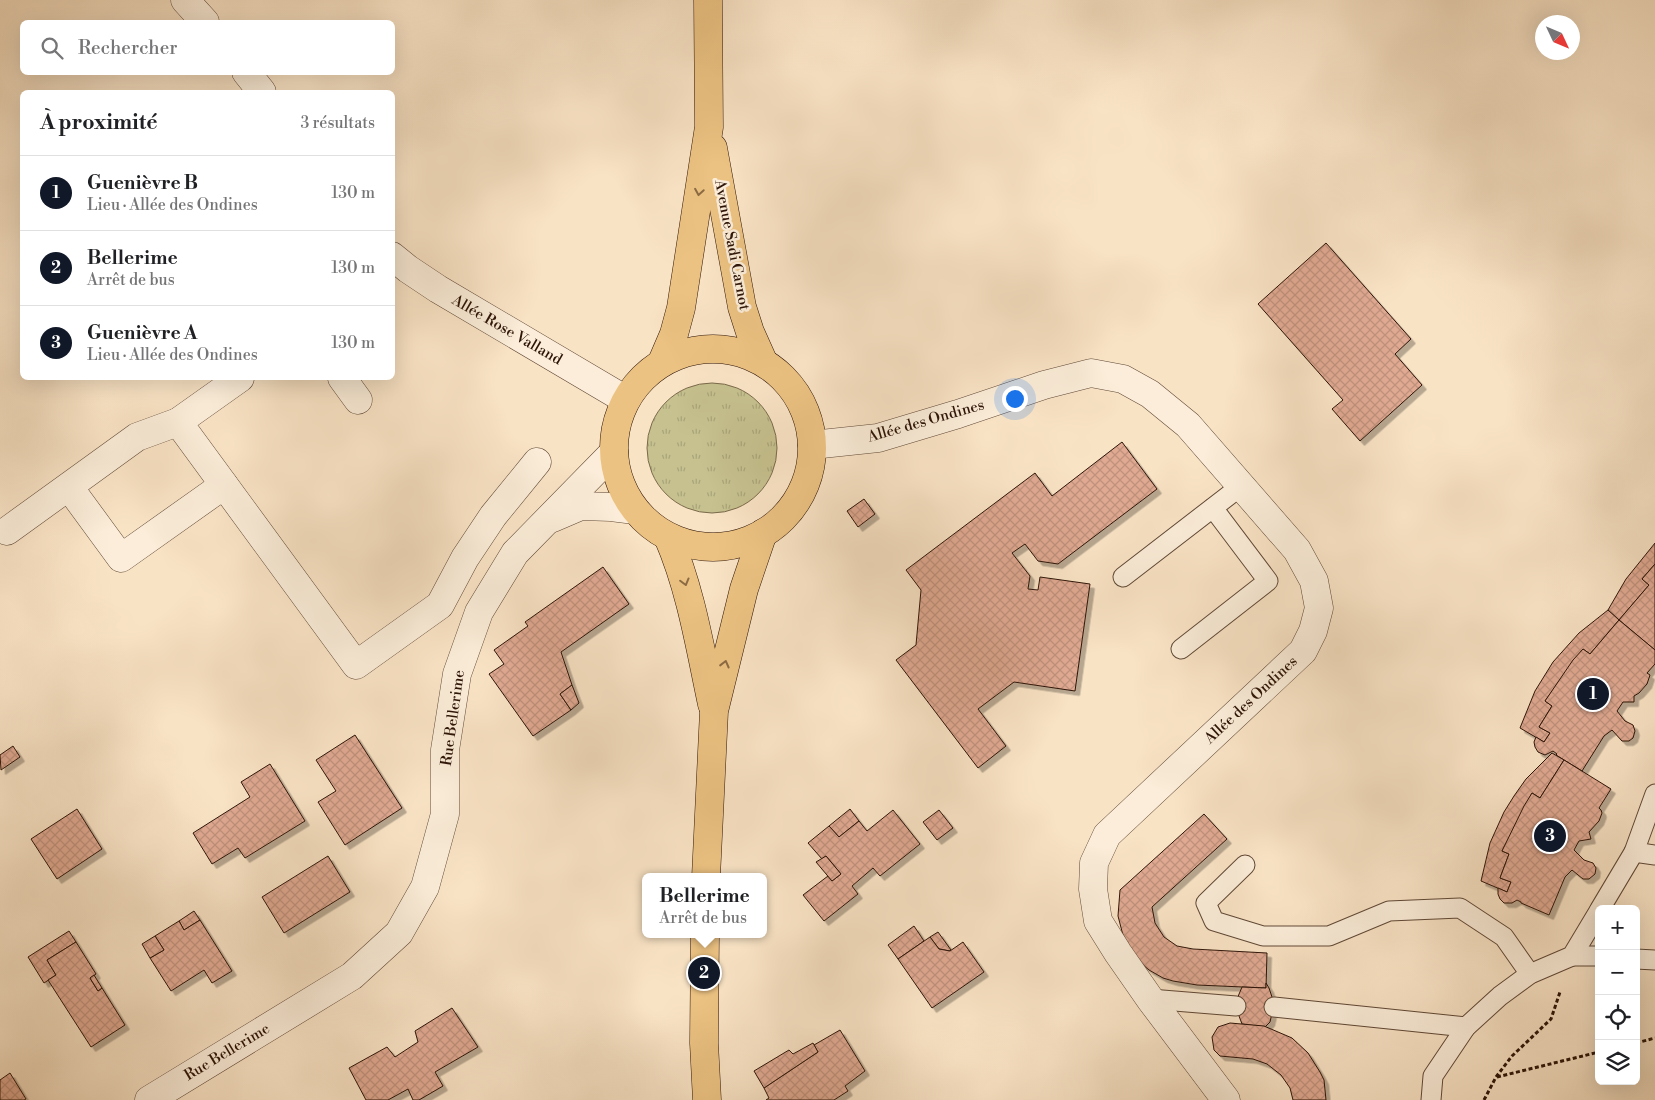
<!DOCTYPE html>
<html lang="fr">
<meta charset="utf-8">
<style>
:root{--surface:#fff;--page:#f6f6f6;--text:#202124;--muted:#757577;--line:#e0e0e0;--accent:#111827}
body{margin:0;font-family:"Libre Bodoni",serif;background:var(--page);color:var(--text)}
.controls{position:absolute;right:15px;bottom:15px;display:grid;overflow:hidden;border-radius:8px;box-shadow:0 5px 20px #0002}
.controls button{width:45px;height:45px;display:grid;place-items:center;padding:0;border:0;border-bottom:1px solid var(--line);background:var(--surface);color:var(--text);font:25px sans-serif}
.compass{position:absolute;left:1535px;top:15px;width:45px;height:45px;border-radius:50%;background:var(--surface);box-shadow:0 5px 20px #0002;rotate:134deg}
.you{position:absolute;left:1014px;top:398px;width:18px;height:18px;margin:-12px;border:4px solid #fff;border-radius:50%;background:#1a73e8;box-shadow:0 0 0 8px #1a73e833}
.badge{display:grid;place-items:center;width:32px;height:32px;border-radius:50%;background:var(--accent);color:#fff;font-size:16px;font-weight:700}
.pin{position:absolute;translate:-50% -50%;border:2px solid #fff;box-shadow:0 1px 5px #0006}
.popup{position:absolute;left:642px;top:873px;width:125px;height:65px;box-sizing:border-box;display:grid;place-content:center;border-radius:8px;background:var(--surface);filter:drop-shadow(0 1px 4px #0005);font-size:16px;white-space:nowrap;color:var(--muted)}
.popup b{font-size:19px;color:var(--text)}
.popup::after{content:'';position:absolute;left:50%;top:100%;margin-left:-10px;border:10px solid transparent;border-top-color:var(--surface)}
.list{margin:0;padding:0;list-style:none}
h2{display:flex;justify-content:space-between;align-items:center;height:65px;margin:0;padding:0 20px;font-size:21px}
h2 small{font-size:16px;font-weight:400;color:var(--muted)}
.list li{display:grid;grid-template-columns:32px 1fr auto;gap:15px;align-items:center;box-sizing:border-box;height:75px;padding:0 20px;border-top:1px solid var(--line)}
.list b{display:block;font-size:19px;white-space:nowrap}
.list p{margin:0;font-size:16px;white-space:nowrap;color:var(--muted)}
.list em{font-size:16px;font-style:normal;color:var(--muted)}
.icon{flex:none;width:28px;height:28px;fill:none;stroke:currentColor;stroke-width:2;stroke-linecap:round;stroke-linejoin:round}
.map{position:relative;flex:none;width:1655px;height:1100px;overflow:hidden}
.search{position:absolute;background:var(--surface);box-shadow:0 5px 20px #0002;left:20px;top:20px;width:375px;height:55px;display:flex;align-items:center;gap:12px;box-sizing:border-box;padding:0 18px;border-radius:8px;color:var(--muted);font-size:19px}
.panel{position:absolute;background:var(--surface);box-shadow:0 5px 20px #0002;left:20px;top:90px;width:375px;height:290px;border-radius:8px}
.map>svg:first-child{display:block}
.grass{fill:url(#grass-tufts);stroke:#7a6a4b}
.building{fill:url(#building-cross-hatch);stroke:#2d1407;filter:url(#shadow)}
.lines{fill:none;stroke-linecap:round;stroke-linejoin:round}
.service-casing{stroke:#604836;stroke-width:21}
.minor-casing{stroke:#604836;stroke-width:29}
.primary-casing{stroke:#2d1407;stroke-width:29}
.path{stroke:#2d1407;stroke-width:3;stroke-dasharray:4 2.5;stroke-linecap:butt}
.service{stroke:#fbedd9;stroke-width:19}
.minor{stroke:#fbedd9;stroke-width:28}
.primary{stroke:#ecc282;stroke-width:28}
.oneway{stroke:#8c6b44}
.labels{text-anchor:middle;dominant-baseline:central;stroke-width:5;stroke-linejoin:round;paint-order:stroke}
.street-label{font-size:15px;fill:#2d1407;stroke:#fbedd9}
</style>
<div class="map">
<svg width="1655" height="1100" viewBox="0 0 1655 1100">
<defs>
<pattern id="grass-tufts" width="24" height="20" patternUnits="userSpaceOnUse" patternTransform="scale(1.25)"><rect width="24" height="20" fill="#c6c18f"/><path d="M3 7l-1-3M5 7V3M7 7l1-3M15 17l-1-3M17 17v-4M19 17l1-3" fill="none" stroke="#aaa57a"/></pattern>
<pattern id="building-cross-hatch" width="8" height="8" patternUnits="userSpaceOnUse" patternTransform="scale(1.25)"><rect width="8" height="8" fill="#e0a992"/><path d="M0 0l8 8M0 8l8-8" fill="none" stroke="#c0917c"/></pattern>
<filter id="shadow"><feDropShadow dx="4.5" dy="4.5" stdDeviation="0" flood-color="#0004"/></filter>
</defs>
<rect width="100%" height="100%" fill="#f9e3c5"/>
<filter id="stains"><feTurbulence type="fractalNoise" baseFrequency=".004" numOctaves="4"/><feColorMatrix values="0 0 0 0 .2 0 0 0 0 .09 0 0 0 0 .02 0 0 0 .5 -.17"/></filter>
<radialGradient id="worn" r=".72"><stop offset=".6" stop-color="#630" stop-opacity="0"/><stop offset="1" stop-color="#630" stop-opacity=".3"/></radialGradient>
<!-- grass -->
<circle class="grass" cx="712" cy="448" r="65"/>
<!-- building -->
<g class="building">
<polygon points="1326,243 1411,339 1395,354 1422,385 1360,441 1332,409 1343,400 1258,304"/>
<polygon points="1122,442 1157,489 1058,564 1038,561 1025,544 1012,553 1030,576 1028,589 1038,590 1040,577 1090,584 1075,691 1014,682 978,709 1006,746 978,768 896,660 916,645 921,590 906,570 1035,473 1052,496"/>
<polygon points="864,499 875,514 858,527 847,511"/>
<polygon points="1655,543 1655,564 1642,579 1649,585 1619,620 1608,610 1626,579"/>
<polygon points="1655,564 1655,650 1619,620 1649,585 1642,579"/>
<polygon points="603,567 629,604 561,652 572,685 560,694 571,710 533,736 489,674 504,664 494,650 528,626 525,622"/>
<polygon points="1608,610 1619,620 1590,654 1583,649 1545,701 1552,706 1539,727 1550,733 1544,742 1520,728 1535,691 1553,662 1579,633"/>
<polygon points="1619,620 1655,650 1655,664 1647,673 1650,675 1647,684 1639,693 1634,696 1634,702 1623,702 1617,711 1625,721 1633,725 1635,731 1633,738 1629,741 1622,741 1612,730 1604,736 1582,771 1556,755 1557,754 1553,751 1545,755 1538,752 1535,747 1534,742 1536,737 1544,742 1550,733 1539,727 1552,706 1545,701 1573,660 1583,649 1590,654"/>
<polygon points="572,685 579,703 571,710 560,694"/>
<polygon points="355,735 402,808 345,845 318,802 336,791 316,760"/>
<polygon points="13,746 20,757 1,770 0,755"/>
<polygon points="1552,753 1564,760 1540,798 1532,793 1502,851 1509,854 1500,878 1511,882 1507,892 1481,881 1490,843 1504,812 1514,796 1526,779"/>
<polygon points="1564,760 1611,789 1599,808 1601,810 1602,813 1599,821 1589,832 1591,839 1579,841 1574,850 1584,860 1593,863 1596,868 1595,874 1589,879 1583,879 1572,870 1565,877 1549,915 1521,903 1521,902 1517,900 1512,903 1504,903 1500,899 1498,894 1498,888 1507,892 1511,882 1500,878 1509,854 1502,851 1524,806 1532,793 1540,798"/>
<polygon points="270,764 305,821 245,858 238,848 212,864 193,833 250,797 241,782"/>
<polygon points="77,809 102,849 57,879 31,839"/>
<polygon points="850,809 859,821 839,837 829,826"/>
<polygon points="893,810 920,844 880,876 873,868 852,886 858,894 824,921 803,895 828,876 832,881 841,874 826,856 822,859 808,843 829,826 839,837 859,821 867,831"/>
<polygon points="939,810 953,828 937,840 923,822"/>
<polygon points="1204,814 1227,839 1152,907 1155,923 1164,937 1177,946 1193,949 1267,953 1266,988 1197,985 1173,981 1163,978 1149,970 1141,963 1125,943 1118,916 1120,890"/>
<polygon points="328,856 350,892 284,933 262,897"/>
<polygon points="826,856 841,874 832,881 816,862"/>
<polygon points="194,911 200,920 184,930 179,921"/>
<polygon points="200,920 232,971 212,983 204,970 171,991 150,958 164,950 155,936 179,921 184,930"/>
<polygon points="914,926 924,941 898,959 888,945"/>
<polygon points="69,931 76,942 47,960 56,975 44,983 28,957"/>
<polygon points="938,932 951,950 950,951 939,949 930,937"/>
<polygon points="155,936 164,950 150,958 142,944"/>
<polygon points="930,937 939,949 950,951 963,942 984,972 932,1008 898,959"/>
<polygon points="76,942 96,974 90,978 98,991 102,988 125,1025 91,1047 48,980 56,975 47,960"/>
<polygon points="94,975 102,988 98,991 90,978"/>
<polygon points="1266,983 1269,988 1273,1000 1273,1009 1270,1022 1265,1027 1242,1024 1236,1008 1237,999 1242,987 1266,988"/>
<polygon points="452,1008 478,1047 435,1072 443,1086 419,1100 413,1100 408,1089 388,1100 366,1100 349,1068 387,1047 395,1057 418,1042 415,1031"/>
<polygon points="1230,1023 1264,1026 1292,1038 1308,1053 1320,1072 1324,1080 1326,1100 1293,1100 1290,1088 1281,1075 1267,1064 1253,1059 1220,1056 1214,1050 1212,1037 1218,1027"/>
<polygon points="840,1030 865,1071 845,1086 848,1091 834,1100 766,1100 769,1098 764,1088 818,1052 814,1045"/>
<polygon points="813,1043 818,1052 764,1088 754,1071 789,1050 793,1054"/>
<polygon points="10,1073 26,1099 24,1100 0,1100 0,1080"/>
</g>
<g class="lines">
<!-- service casing -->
<g class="service-casing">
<g id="service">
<polyline points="1123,577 1241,486"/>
<polyline points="1181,649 1268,581 1213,508"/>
<polyline points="1634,852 1655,855"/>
<polyline points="1245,865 1206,903 1214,921 1263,936 1329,936 1389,911 1460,908 1504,937 1530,974"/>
<polyline points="1600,909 1634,852 1655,794"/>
<polyline points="1572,956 1599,956"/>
<polyline points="1636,959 1655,960"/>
<polyline points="1150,999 1236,1006"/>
<polyline points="1274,1007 1466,1027"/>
<polyline points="1431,1100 1433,1076 1466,1027 1500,996 1530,974 1572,956 1599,911"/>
</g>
</g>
<!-- minor casing -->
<g class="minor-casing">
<g id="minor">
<polyline points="185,0 205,22"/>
<polyline points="246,72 262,92"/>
<polyline points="392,256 408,269 438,289 626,400"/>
<polyline points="240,378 178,422 356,665 440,605 465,558 493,516 537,462"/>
<polyline points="342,378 358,400"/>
<polyline points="812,445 878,438 958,414 1044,385 1091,373 1123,379 1150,394 1188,425 1297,550 1314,581 1319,608 1313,631 1303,651 1107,835 1094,863 1093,889 1098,921 1118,953 1150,999 1226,1100"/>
<polyline points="69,487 121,558 224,485"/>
<polyline points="553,518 581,506 611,507 635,510"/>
<polyline points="7,531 137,437 178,422"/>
<polyline points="149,1100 352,976 399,933 425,887 445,814 445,750 457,674 479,612 515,553 614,452"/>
</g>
</g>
<!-- primary casing -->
<g class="primary-casing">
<g id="primary">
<polyline points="713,148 742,307 750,332 763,361"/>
<circle cx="713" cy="448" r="99"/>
<polyline points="662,362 674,334 681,308 709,127 708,0"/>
<path d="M668 537C691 590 700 648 712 704"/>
<polyline points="706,877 714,711 744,589 763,533"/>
<polyline points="705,934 704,1043 707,1100"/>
</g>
</g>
<!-- path -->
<g class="path">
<polyline points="1636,1043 1655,1038"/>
<polyline points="1497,1077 1599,1052"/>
<polyline points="1484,1100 1496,1077 1512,1056 1551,1019 1560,992"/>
</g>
<!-- service -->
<use href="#service" class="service"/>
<!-- minor -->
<use href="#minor" class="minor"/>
<!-- primary -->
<use href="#primary" class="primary"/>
</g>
<!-- one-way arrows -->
<defs><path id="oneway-chevron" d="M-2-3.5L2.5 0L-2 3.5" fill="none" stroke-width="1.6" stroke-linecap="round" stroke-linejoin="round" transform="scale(1.25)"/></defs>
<g class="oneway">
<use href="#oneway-chevron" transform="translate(699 192) rotate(99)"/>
<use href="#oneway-chevron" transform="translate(685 582) rotate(75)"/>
<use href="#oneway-chevron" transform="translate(725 664) rotate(-76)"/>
</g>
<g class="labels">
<!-- street labels -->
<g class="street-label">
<text transform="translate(732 245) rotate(79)">Avenue Sadi Carnot</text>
<text transform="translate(507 330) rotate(30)">Allée Rose Valland</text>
<text transform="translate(926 421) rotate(-16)">Allée des Ondines</text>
<text transform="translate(1251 700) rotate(-43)">Allée des Ondines</text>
<text transform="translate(453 718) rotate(-82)">Rue Bellerime</text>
<text transform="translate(227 1052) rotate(-31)">Rue Bellerime</text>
</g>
</g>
<rect width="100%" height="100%" filter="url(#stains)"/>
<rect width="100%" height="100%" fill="url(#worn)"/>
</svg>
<div class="controls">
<button>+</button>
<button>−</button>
<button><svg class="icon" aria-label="locate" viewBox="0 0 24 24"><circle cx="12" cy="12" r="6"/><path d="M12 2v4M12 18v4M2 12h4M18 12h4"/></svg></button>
<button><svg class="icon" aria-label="layers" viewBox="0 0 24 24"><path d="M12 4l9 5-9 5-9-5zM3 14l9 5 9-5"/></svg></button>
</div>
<svg class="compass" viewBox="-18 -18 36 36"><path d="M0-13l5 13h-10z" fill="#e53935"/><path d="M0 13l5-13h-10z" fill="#757577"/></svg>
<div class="you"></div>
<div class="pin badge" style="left:1593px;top:694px">1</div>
<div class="pin badge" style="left:704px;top:973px">2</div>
<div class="popup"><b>Bellerime</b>Arrêt de bus</div>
<div class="pin badge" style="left:1550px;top:836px">3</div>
<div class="search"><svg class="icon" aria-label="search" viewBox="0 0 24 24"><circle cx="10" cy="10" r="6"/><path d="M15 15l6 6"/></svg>Rechercher</div>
<section class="panel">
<h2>À proximité<small>3 résultats</small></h2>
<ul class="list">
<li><span class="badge">1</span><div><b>Guenièvre B</b><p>Lieu · Allée des Ondines</p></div><em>130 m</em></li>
<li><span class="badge">2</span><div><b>Bellerime</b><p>Arrêt de bus</p></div><em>130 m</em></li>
<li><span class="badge">3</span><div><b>Guenièvre A</b><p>Lieu · Allée des Ondines</p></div><em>130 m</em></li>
</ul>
</section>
</div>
